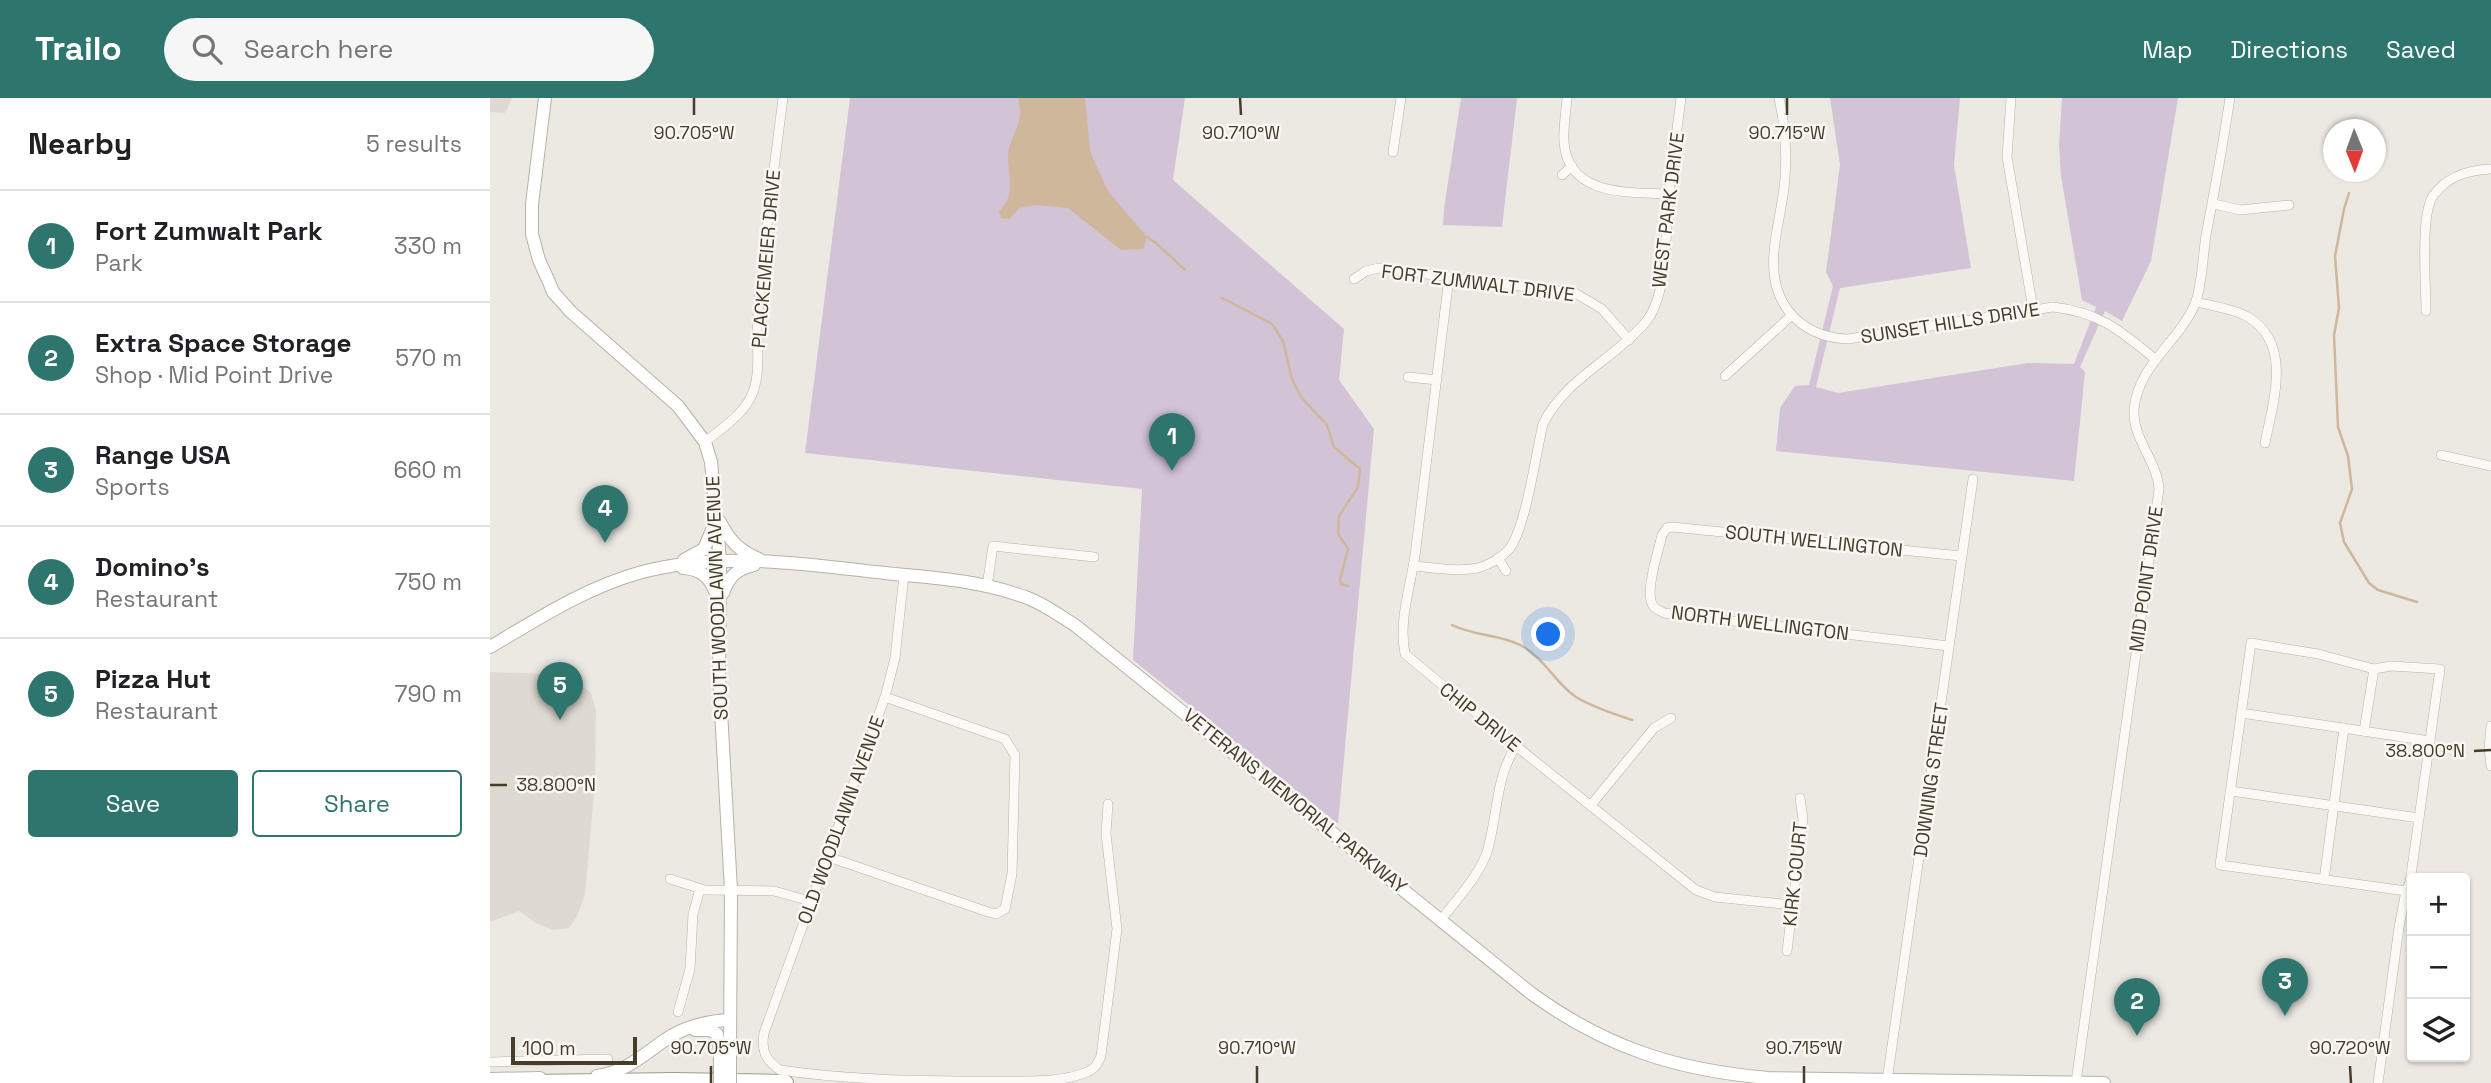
<!DOCTYPE html>
<meta charset="utf-8">
<style>
:root{--surface:#fff;--page:#f6f6f6;--text:#202124;--muted:#757577;--line:#e0e0e0;--accent:#2e756d}
body{margin:0;font-family:"Space Grotesk",sans-serif;background:var(--page);color:var(--text)}
.controls{position:absolute;right:21px;bottom:21px;display:grid;overflow:hidden;border-radius:7px;box-shadow:0 2px 5px #0004}
.controls button{width:63px;height:63px;display:grid;place-items:center;padding:0;border:0;border-bottom:2px solid var(--line);background:var(--surface);color:var(--text);font:35px sans-serif}
.compass{position:absolute;left:1833px;top:21px;width:63px;height:63px;border-radius:50%;background:var(--surface);box-shadow:0 2px 5px #0004;rotate:179deg}
.scale{position:absolute;left:21px;bottom:18px;width:126px;box-sizing:border-box;padding-left:7px;border:4px solid #463c29;border-top:0;font-size:19px;line-height:24px;white-space:nowrap;color:#463c29;-webkit-text-stroke:5px #f9f7f3;paint-order:stroke}
.you{position:absolute;left:1059px;top:537px;width:24px;height:24px;margin:-18px;border:5px solid #fff;border-radius:50%;background:#1a73e8;box-shadow:0 0 0 10px #1a73e833}
.badge{display:grid;place-items:center;width:46px;height:46px;border-radius:50%;background:var(--accent);color:#fff;font-size:23px;font-weight:700}
.pin{position:absolute;translate:-50% -58px;filter:drop-shadow(0 2px 4px #0008)}
.pin::after{content:'';position:absolute;top:37px;width:24px;height:21px;background:inherit;clip-path:polygon(0 0,100% 0,50% 100%)}
.list{margin:0;padding:0;list-style:none}
h2{display:flex;justify-content:space-between;align-items:center;height:91px;margin:0;padding:0 28px;font-size:30px}
h2 small{font-size:23px;font-weight:400;color:var(--muted)}
.list li{display:grid;grid-template-columns:46px 1fr auto;gap:21px;align-items:center;box-sizing:border-box;height:112px;padding:0 28px;border-top:2px solid var(--line)}
.list b{display:block;font-size:26px;white-space:nowrap}
.list p{margin:0;font-size:23px;white-space:nowrap;color:var(--muted)}
.list em{font-size:23px;font-style:normal;color:var(--muted)}
.actions{display:flex;gap:14px;padding:21px 28px}
.actions a{flex:1;padding:16px 0;border:2px solid var(--accent);border-radius:7px;text-align:center;font-size:24px;color:var(--accent)}
.actions .main{background:var(--accent);color:#fff}
.icon{flex:none;width:38px;height:38px;fill:none;stroke:currentColor;stroke-width:2;stroke-linecap:round;stroke-linejoin:round}
.map{position:relative;flex:none;width:2001px;height:985px;overflow:hidden}
header{display:flex;align-items:center;gap:42px;box-sizing:border-box;height:98px;padding:0 35px;background:var(--accent);color:#fff}
header strong{font-size:33px}
nav{display:flex;gap:38px;margin-inline-start:auto;font-size:24px}
.search{width:490px;height:63px;background:var(--page);display:flex;align-items:center;gap:18px;box-sizing:border-box;padding:0 24px;border-radius:38px;color:var(--muted);font-size:26px}
main{display:flex}
aside{flex:1;background:var(--surface)}
.map>svg:first-child{display:block}
.built{fill:#ded9d1}
.green{fill:#d2c3d7}
.water{fill:#cfb79b}
.lines{fill:none;stroke-linecap:round;stroke-linejoin:round}
.stream{stroke:#cfb79b;stroke-width:2.5}
.street-casing{stroke:#b7b2a7;stroke-width:10}
.secondary-casing{stroke:#b7b2a7;stroke-width:14}
.highway-casing{stroke:#a49a89;stroke-width:18}
.street{stroke:#faf9f6;stroke-width:9}
.secondary{stroke:#fff;stroke-width:12}
.highway{stroke:#fff;stroke-width:16}
.secondary-bridge-casing{stroke:#b7b2a7;stroke-width:14;stroke-linecap:butt}
.secondary-bridge{stroke:#fff;stroke-width:12}
.ticks{fill:none;stroke:#463c29;stroke-width:2.5}
.labels{text-anchor:middle;dominant-baseline:central;stroke-width:5;stroke-linejoin:round;paint-order:stroke}
.street-label{font-size:19px;fill:#463c29;stroke:#f9f7f3}
.ticks-label{font-size:18px;text-anchor:middle;fill:#463c29;stroke:#f9f7f3;stroke-width:5;stroke-linejoin:round;paint-order:stroke}
</style>
<header>
<strong>Trailo</strong>
<div class="search"><svg class="icon" aria-label="search" viewBox="0 0 24 24"><circle cx="10" cy="10" r="6"/><path d="M15 15l6 6"/></svg>Search here</div>
<nav><a>Map</a><a>Directions</a><a>Saved</a></nav>
</header>
<main>
<aside>
<h2>Nearby<small>5 results</small></h2>
<ul class="list">
<li><span class="badge">1</span><div><b>Fort Zumwalt Park</b><p>Park</p></div><em>330 m</em></li>
<li><span class="badge">2</span><div><b>Extra Space Storage</b><p>Shop · Mid Point Drive</p></div><em>570 m</em></li>
<li><span class="badge">3</span><div><b>Range USA</b><p>Sports</p></div><em>660 m</em></li>
<li><span class="badge">4</span><div><b>Domino's</b><p>Restaurant</p></div><em>750 m</em></li>
<li><span class="badge">5</span><div><b>Pizza Hut</b><p>Restaurant</p></div><em>790 m</em></li>
</ul>
<div class="actions"><a class="main">Save</a><a>Share</a></div>
</aside>
<div class="map">
<svg width="2001" height="985" viewBox="0 0 2001 985">
<rect width="100%" height="100%" fill="#ece9e3"/>
<!-- built -->
<g class="built">
<polygon points="0,0 22,0 15,15 0,14"/>
<polygon points="2,574 80,577 101,595 106,614 105,684 95,797 87,818 79,830 63,832 46,825 29,813 0,824 0,575"/>
</g>
<!-- green -->
<g class="green">
<polygon points="360,0 695,0 683,82 854,231 849,282 884,331 848,726 643,562 652,391 315,355"/>
<polygon points="971,0 1027,0 1012,129 953,127 954,110"/>
<polygon points="1340,0 1470,0 1464,67 1481,170 1350,190 1326,289 1348,295 1538,265 1584,266 1606,209 1592,202 1571,78 1569,47 1572,0 1688,0 1661,163 1632,223 1615,213 1590,269 1595,274 1584,383 1286,353 1290,310 1305,288 1319,287 1343,188 1336,174 1350,67"/>
</g>
<!-- water -->
<path class="water" d="M528 0H595L600 52 605 65 618 93 657 139 653 151 631 152 578 110 547 107 529 110 520 121 511 120 509 114C512 110 516 105 518 100 523 89 518 72 518 60 519 34 536 28 528 0Z"/>
<g class="lines">
<!-- stream -->
<g class="stream">
<polyline points="1859,95 1854,111 1845,158 1849,210 1844,237 1848,329 1858,358 1862,391 1850,425 1854,444 1879,485 1888,492 1927,504"/>
<polyline points="657,139 666,145 695,172"/>
<polyline points="732,200 782,226 793,243 802,281 811,299 837,327 844,349 870,371 868,389 849,418 848,436 858,451 850,482 851,486 858,488"/>
<path d="M962 527C984 538 1008 536 1030 547 1053 558 1065 585 1086 599 1102 609 1124 616 1142 622"/>
</g>
<!-- street casing -->
<g class="street-casing">
<g id="street">
<path d="M1077 0C1076 14 1073 30 1074 44 1078 99 1139 94 1179 96"/>
<path d="M1289 0C1295 27 1297 52 1295 80 1293 113 1279 150 1285 182 1292 219 1322 240 1358 241L1563 209C1609 214 1631 233 1665 261"/>
<polyline points="1521,0 1517,59 1543,211"/>
<polyline points="903,54 911,0"/>
<polyline points="1072,77 1082,68"/>
<polyline points="1724,106 1750,112 1799,107"/>
<path d="M959 179C948 269 937 360 926 450 922 485 908 520 915 556L1026 648 1206 792 1225 799 1302 807"/>
<polyline points="864,181 876,173 889,170 1085,195 1112,211 1139,242"/>
<path d="M1706 204C1722 208 1744 211 1758 219 1803 246 1783 304 1775 345"/>
<path d="M1936 213C1936 188 1930 117 1943 98 1957 78 1978 72 2001 71"/>
<polyline points="1235,278 1301,218"/>
<polyline points="918,279 947,282"/>
<path d="M215 344C232 330 255 316 263 294 272 270 265 240 268 214 274 143 284 71 293 0"/>
<polyline points="1951,357 2001,368"/>
<polyline points="1008,460 1016,473"/>
<path d="M924 468C945 470 968 474 988 470 999 467 1013 459 1020 450 1036 428 1046 355 1053 326 1075 281 1123 262 1155 225 1179 197 1175 132 1179 96 1182 64 1187 32 1191 0"/>
<path d="M414 477 405 560 395 599 274 935C271 952 275 962 290 972 365 983 441 983 517 983 542 983 574 984 597 974 605 971 608 965 611 958L627 831 616 736 618 706"/>
<polyline points="497,488 503,448 604,459"/>
<path d="M1459 548 1174 515C1171 513 1167 512 1164 509 1153 497 1169 452 1172 437L1177 430 1182 429 1471 458"/>
<polyline points="1751,615 1940,643"/>
<polyline points="2001,628 1999,650 2001,668"/>
<polyline points="1874,633 1884,571"/>
<polyline points="1741,693 1929,720"/>
<polyline points="1101,707 1164,630 1181,620"/>
<polyline points="336,758 498,814 506,816 515,811 522,776 525,657 515,641 395,599"/>
<polyline points="180,781 215,792 284,793 320,803"/>
<polyline points="1834,782 1854,630"/>
<path d="M951 822C966 802 989 778 997 754 1008 718 1005 680 1026 648"/>
<polyline points="1297,853 1313,721 1310,700"/>
<polyline points="188,914 200,871 203,816 210,791"/>
<polyline points="0,964 118,961"/>
<polyline points="1397,983 1483,381"/>
<path d="M1586 984 1669 391C1667 362 1642 341 1644 311 1648 267 1689 244 1705 206 1712 188 1713 157 1716 137 1725 91 1733 46 1740 0"/>
<polyline points="1888,985 1909,829 1916,793 1920,784 1950,571 1901,568 1884,571 1828,556 1761,545 1730,767 1916,793"/>
</g>
</g>
<!-- secondary casing -->
<g class="secondary-casing">
<g id="secondary">
<polyline points="55,0 42,106 42,136 49,162 59,184 63,194 81,214 188,308 215,344 221,364 230,462 229,577 241,792 240,952"/>
<path d="M230 424C240 443 249 453 269 461"/>
<polyline points="194,462 214,451 225,425"/>
<path d="M193 470C213 471 221 481 227 498"/>
<path d="M233 495C239 478 247 471 264 467"/>
<path d="M0 549C49 520 97 489 152 474 232 453 314 466 395 475 444 480 488 482 535 499 553 505 570 518 586 528L1042 896C1117 950 1186 972 1278 980L1614 985"/>
<polyline points="205,932 220,932 227,936 230,951"/>
<path d="M107 978C136 974 153 957 175 942 193 929 218 923 239 922"/>
<polyline points="0,981 50,980"/>
</g>
</g>
<!-- highway casing -->
<g class="highway-casing">
<polyline id="highway" points="42,985 184,983 295,985"/>
</g>
<!-- street -->
<use href="#street" class="street"/>
<!-- secondary -->
<use href="#secondary" class="secondary"/>
<!-- highway -->
<use href="#highway" class="highway"/>
<!-- secondary-bridge casing -->
<g class="secondary-bridge-casing">
<g id="secondary-bridge">
<polyline points="230,985 230,951"/>
<polyline points="240,985 240,952"/>
</g>
</g>
<!-- secondary-bridge -->
<use href="#secondary-bridge" class="secondary-bridge"/>
</g>
<!-- ticks -->
<path class="ticks" d="M204 0V17M750 0 751 17M1297 0V17M1984 653 2001 652M0 687H17M221 968V985M767 968V985M1314 968V985M1860 968 1861 985"/>
<g class="labels">
<!-- street labels -->
<g class="street-label">
<text transform="translate(1178 112) rotate(-83)">WEST PARK DRIVE</text>
<text transform="translate(276 161) rotate(-85)">PLACKEMEIER DRIVE</text>
<text transform="translate(988 185) rotate(7)">FORT ZUMWALT DRIVE</text>
<text transform="translate(1460 225) rotate(-9)">SUNSET HILLS DRIVE</text>
<text transform="translate(1324 443) rotate(6)">SOUTH WELLINGTON</text>
<text transform="translate(1656 481) rotate(-82)">MID POINT DRIVE</text>
<text transform="translate(227 500) rotate(-92)">SOUTH WOODLAWN AVENUE</text>
<text transform="translate(1270 525) rotate(7)">NORTH WELLINGTON</text>
<text transform="translate(990 619) rotate(39)">CHIP DRIVE</text>
<text transform="translate(1441 682) rotate(-82)">DOWNING STREET</text>
<text transform="translate(805 703) rotate(39)">VETERANS MEMORIAL PARKWAY</text>
<text transform="translate(351 722) rotate(-70)">OLD WOODLAWN AVENUE</text>
<text transform="translate(1305 776) rotate(-84)">KIRK COURT</text>
</g>
</g>
<g class="ticks-label">
<text x="204" y="41">90.705°W</text>
<text x="751" y="41">90.710°W</text>
<text x="1297" y="41">90.715°W</text>
<text x="1935" y="659">38.800°N</text>
<text x="66" y="693">38.800°N</text>
<text x="221" y="956">90.705°W</text>
<text x="767" y="956">90.710°W</text>
<text x="1314" y="956">90.715°W</text>
<text x="1860" y="956">90.720°W</text>
</g>
</svg>
<div class="controls">
<button>+</button>
<button>−</button>
<button><svg class="icon" aria-label="layers" viewBox="0 0 24 24"><path d="M12 4l9 5-9 5-9-5zM3 14l9 5 9-5"/></svg></button>
</div>
<svg class="compass" viewBox="-18 -18 36 36"><path d="M0-13l5 13h-10z" fill="#e53935"/><path d="M0 13l5-13h-10z" fill="#757577"/></svg>
<div class="scale">100 m</div>
<div class="you"></div>
<div class="pin badge" style="left:682px;top:373px">1</div>
<div class="pin badge" style="left:1647px;top:938px">2</div>
<div class="pin badge" style="left:1795px;top:918px">3</div>
<div class="pin badge" style="left:115px;top:445px">4</div>
<div class="pin badge" style="left:70px;top:622px">5</div>
</div>
</main>
